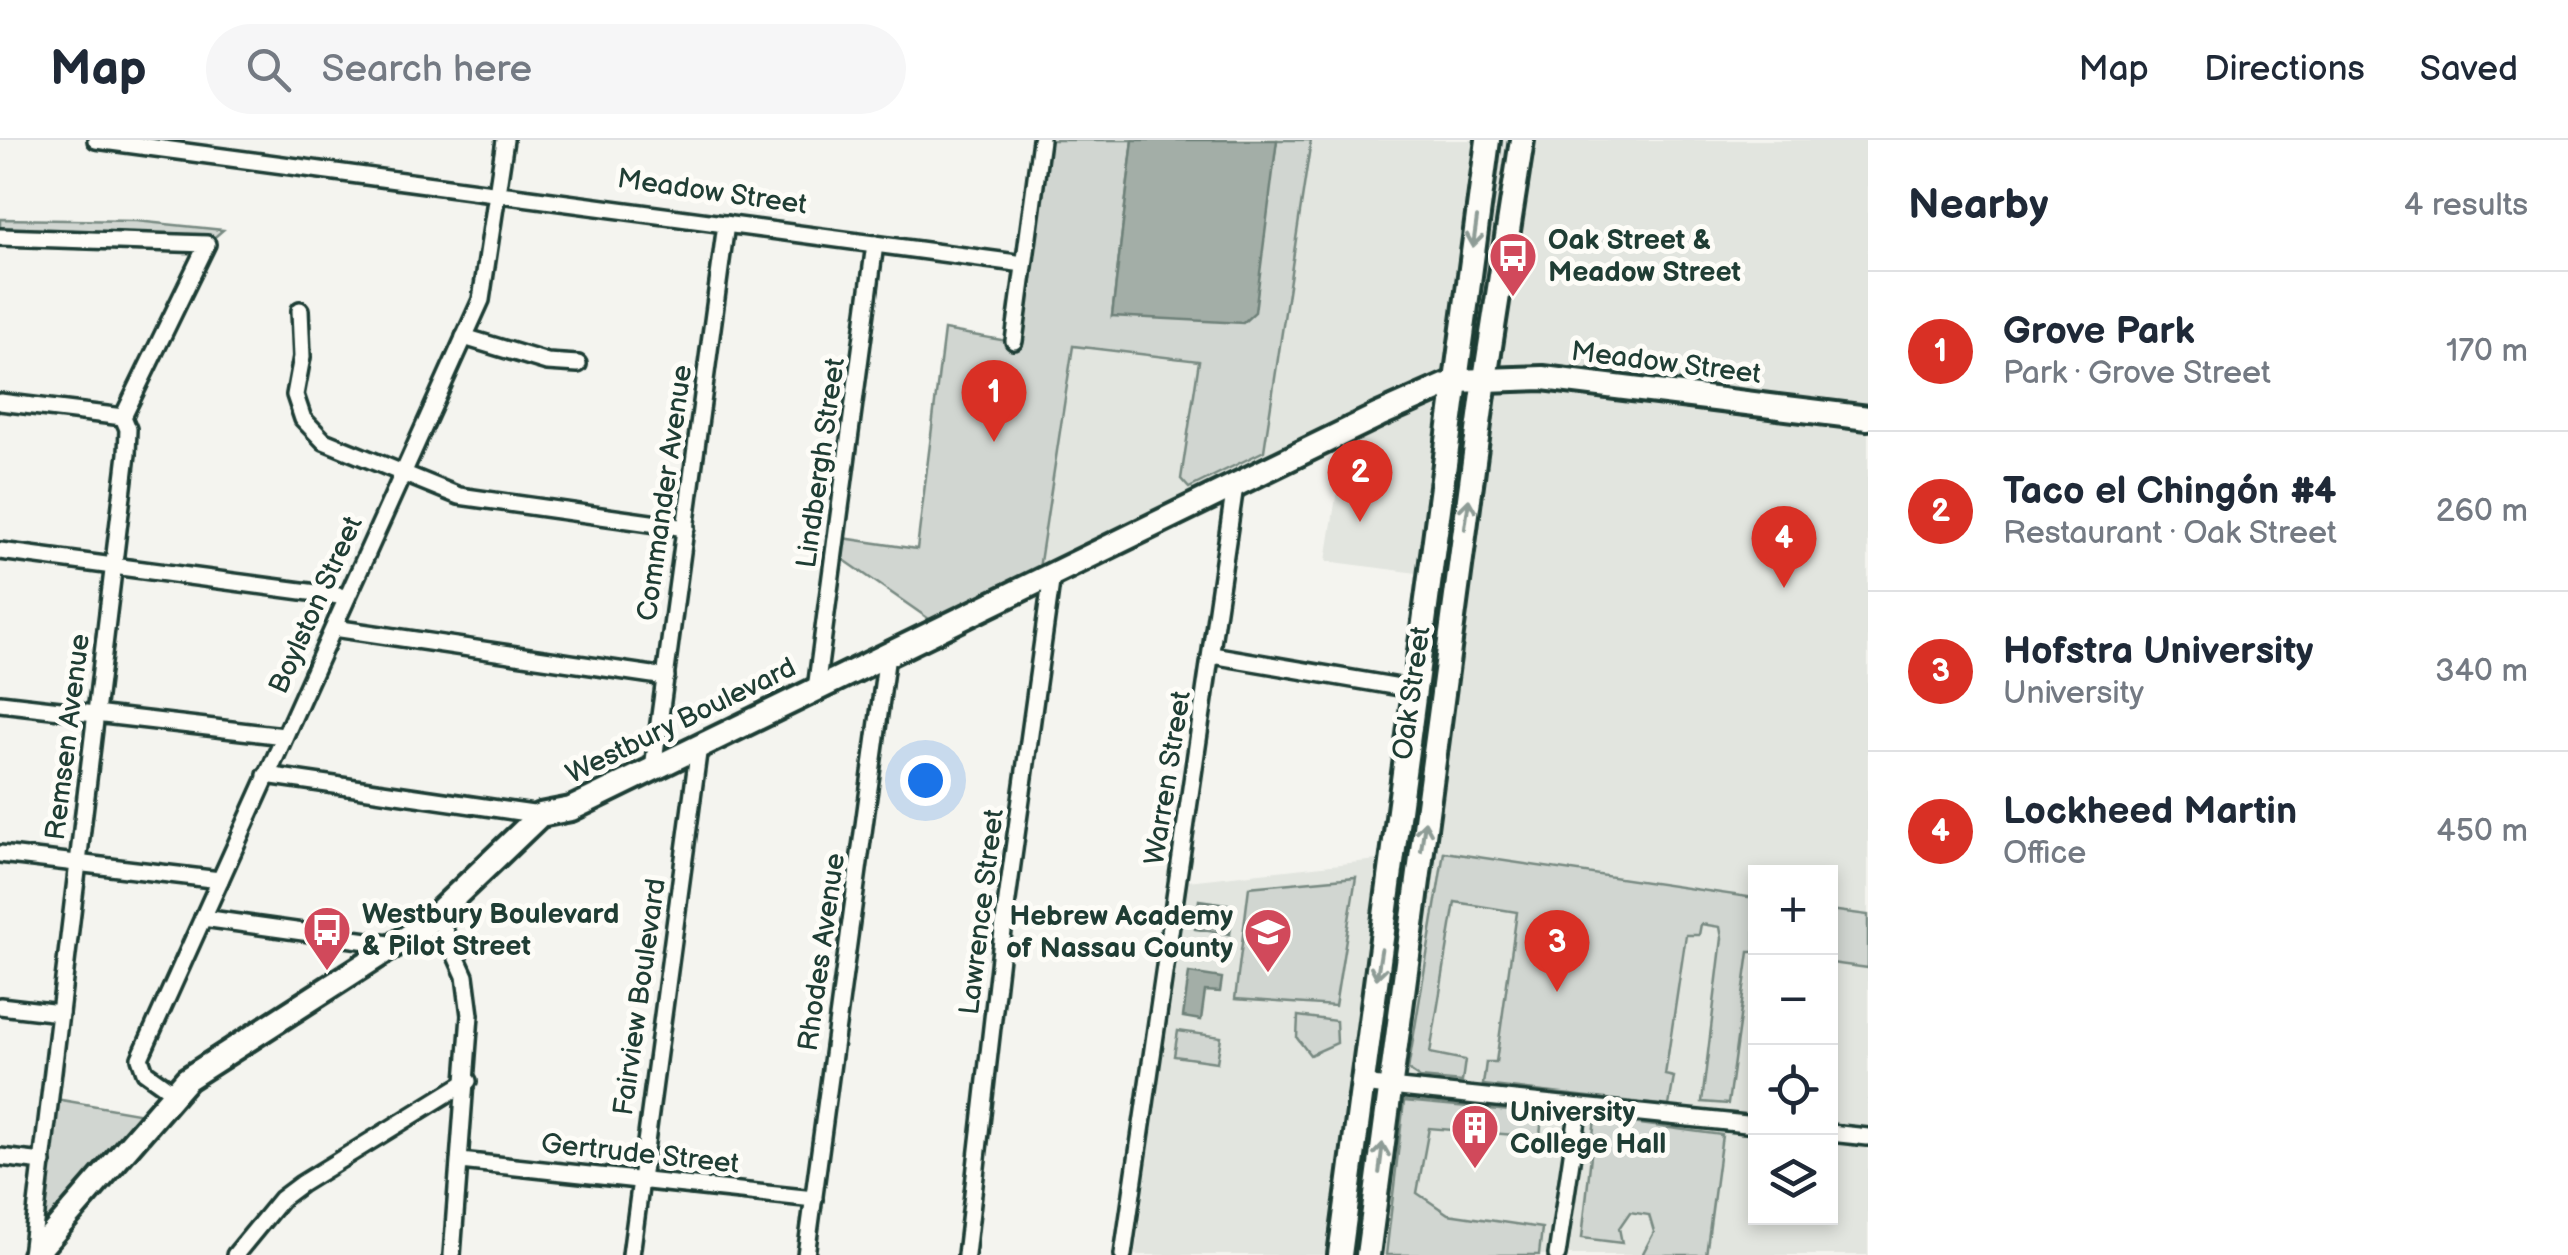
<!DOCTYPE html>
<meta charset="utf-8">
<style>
:root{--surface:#fff;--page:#f6f6f7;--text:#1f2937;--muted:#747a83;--line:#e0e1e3;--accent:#d93025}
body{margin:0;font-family:"Balsamiq Sans",sans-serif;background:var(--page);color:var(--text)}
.controls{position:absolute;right:30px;bottom:30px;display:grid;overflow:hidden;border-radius:0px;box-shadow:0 5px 15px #0003}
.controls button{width:90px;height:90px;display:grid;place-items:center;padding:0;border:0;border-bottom:2px solid var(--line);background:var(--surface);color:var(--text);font:50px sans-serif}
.you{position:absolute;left:925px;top:640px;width:35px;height:35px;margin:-25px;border:8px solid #fff;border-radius:50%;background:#1a73e8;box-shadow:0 0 0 15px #1a73e833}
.badge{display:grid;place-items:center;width:65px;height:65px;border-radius:50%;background:var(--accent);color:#fff;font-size:32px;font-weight:700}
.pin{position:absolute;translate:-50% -82px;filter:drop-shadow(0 2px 5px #0008)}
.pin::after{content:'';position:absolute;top:52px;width:35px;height:30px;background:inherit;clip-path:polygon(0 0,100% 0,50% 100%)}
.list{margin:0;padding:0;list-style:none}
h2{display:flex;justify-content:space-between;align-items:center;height:130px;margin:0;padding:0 40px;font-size:42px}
h2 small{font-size:32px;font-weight:400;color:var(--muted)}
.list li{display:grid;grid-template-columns:65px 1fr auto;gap:30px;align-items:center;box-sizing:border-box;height:160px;padding:0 40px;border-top:2px solid var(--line)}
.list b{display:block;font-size:38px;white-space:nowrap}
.list p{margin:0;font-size:32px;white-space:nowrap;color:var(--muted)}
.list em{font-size:32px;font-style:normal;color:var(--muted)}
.icon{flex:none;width:55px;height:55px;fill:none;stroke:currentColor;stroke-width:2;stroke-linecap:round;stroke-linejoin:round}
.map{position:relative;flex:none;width:1868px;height:1115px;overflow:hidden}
header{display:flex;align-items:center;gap:60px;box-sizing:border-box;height:140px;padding:0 50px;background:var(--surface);border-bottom:2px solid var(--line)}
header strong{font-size:48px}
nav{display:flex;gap:55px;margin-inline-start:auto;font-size:35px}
.search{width:700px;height:90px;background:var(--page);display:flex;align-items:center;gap:25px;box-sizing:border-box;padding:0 35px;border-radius:55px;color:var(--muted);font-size:38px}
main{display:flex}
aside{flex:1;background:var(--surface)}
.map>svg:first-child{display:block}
.built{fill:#e2e5df;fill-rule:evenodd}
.green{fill:#d1d6d1;stroke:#788a82;stroke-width:2.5}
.water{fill:#a3aea7;stroke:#6e8179;stroke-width:2.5}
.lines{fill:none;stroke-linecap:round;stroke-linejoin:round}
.street-casing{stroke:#1f3d34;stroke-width:22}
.secondary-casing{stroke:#1f3d34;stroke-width:30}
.street{stroke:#fdfcf7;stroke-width:15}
.secondary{stroke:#fdfcf7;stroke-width:22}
.oneway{stroke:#8e9c96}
.labels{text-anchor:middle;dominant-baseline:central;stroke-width:10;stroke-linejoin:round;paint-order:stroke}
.street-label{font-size:28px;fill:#1f3d34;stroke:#fdfcf7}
.poi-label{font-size:28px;font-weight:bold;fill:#1f3d34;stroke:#fdfcf7;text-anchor:start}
</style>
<header>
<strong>Map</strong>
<div class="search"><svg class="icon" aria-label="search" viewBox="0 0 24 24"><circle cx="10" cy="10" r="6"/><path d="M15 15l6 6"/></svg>Search here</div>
<nav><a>Map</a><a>Directions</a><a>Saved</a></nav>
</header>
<main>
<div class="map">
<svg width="1868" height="1115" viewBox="0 0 1868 1115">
<rect width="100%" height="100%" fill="#f4f4ef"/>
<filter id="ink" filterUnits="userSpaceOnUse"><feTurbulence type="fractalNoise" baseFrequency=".01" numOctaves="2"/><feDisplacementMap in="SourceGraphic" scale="20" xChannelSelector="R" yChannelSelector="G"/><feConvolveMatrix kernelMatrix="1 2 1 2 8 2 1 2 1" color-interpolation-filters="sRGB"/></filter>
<g filter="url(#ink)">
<!-- built -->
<path class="built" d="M1311 0H1868V1115H1135L1187 741 1377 720 1418 709 1494 166 1470 162 1432 435 1326 421 1346 293 1037 442 1073 206 1276 229ZM1756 732H1830V1078H1756Z"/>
<!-- green -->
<g class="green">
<polygon points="1041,0 1133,0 1112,176 1269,46 1277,0 1311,0 1264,311 1189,348 1181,339 1199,221 1073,206 1037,442 942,488 834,413 836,397 917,409 944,190 1013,202"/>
<polygon points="0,79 136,81 223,90 209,102 0,97"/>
<polygon points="1444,712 1755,758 1755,812 1749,812 1728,964 1702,962 1722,798 1720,787 1701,784 1699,795 1686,795 1665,935 1674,937 1669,966 1483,945 1486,922 1496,922 1517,772 1455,762 1430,913 1465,920 1462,942 1420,938 1408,930"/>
<polygon points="1356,737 1335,866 1235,859 1249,747"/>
<polygon points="1830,770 1868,775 1868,828 1831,823"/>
<polygon points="1298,876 1336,881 1337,903 1310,915 1297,898"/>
<polygon points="1178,891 1221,897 1217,922 1174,916"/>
<polygon points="50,958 155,976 34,1115"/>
<polygon points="1404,961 1542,974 1540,997 1429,988 1417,1053 1448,1074 1542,1088 1539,1115 1386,1115"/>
<polygon points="1595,978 1722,995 1706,1115 1642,1115 1654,1092 1649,1075 1630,1072 1619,1088 1622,1103 1582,1098"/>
</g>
<!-- water -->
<g class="water">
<polygon points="1133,0 1277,0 1255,172 1243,183 1112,176"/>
<polygon points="1199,760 1234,765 1230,794 1195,789"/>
<polygon points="1189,833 1222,838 1220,852 1205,851 1201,880 1183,877"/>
</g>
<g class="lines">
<!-- street casing -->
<g class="street-casing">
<g id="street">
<polyline points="96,0 1024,124"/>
<polyline points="0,97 207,104 123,277 128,289 127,314 31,1115"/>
<polyline points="300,170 302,217 295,255 303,279 324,301 459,356 686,388"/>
<polyline points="464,197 547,222 578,224"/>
<polyline points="1014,201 1041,0"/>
<polyline points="0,262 123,277"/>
<polyline points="0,411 347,457"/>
<polyline points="334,488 666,537"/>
<polyline points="1212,515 1417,550"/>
<polyline points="816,549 875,104"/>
<polyline points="0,563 284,596"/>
<polyline points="653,628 726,84"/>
<polyline points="266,635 540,675"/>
<polyline points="0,714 220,740"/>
<polyline points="437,774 465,836 470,875 452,1115"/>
<polyline points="203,778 396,805"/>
<polyline points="0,866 60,873"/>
<polyline points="1361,944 1756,985"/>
<polyline points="173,952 145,932 140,918 481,160 505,0"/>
<polyline points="1830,993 1868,997"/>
<polyline points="0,1017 43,1022"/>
<polyline points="460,1021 814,1059"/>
<polyline points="235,1115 281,1059 301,1044 468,941"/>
<polyline points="631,1115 699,606"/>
<polyline points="806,1115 887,515"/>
<polyline points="966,1115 1004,782 1052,435"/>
<polyline points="1123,1115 1235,346"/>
<polyline points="1557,1115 1579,967"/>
</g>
</g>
<!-- secondary casing -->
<g class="secondary-casing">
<g id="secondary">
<polyline points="34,1115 187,939 423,787 540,675 571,669 1379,275 1456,241 1543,238 1868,278"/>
<polyline points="1340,1115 1488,0"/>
<polyline points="1368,1115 1485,239 1522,0"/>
</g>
</g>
<!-- street -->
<use href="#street" class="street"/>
<!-- secondary -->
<use href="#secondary" class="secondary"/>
</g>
<!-- one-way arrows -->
<defs><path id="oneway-shaft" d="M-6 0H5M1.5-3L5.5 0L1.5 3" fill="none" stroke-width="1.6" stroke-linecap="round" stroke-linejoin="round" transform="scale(2.5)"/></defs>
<g class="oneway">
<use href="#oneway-shaft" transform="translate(1475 92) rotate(98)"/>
<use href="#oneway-shaft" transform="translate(1467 374) rotate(-82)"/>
<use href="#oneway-shaft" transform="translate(1423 696) rotate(-82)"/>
<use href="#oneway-shaft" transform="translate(1379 824) rotate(99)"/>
<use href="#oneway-shaft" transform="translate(1381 1018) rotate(-83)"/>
</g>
</g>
<!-- icons -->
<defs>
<g id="bus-pin" transform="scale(2.5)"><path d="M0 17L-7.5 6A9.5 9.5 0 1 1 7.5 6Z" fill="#d1495b" stroke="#fdfcf7"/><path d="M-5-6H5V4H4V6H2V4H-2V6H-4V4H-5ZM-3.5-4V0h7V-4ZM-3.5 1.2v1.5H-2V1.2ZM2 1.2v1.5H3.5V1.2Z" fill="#fff"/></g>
<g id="school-pin" transform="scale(2.5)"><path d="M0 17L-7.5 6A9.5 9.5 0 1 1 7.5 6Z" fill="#d1495b" stroke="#fdfcf7"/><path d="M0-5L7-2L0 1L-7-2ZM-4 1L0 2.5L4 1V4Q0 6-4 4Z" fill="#fff"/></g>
<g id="building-pin" transform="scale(2.5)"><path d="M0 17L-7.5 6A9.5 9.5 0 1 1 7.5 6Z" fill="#d1495b" stroke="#fdfcf7"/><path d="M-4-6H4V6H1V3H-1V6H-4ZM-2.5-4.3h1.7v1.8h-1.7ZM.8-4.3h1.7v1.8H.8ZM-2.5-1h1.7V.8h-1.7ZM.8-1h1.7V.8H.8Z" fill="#fff"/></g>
</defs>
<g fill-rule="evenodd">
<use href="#bus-pin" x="1513" y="116"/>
<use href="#bus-pin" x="327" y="790"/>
<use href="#school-pin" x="1268" y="792"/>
<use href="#building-pin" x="1475" y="988"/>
</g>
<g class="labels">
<!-- street labels -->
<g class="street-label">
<text transform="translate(712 52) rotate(8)">Meadow Street</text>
<text transform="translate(1666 223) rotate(7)">Meadow Street</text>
<text transform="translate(821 323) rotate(-82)">Lindbergh Street</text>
<text transform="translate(665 353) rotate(-82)">Commander Avenue</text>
<text transform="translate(316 465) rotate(-66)">Boylston Street</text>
<text transform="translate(1412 553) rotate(-82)">Oak Street</text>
<text transform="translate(681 581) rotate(-26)">Westbury Boulevard</text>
<text transform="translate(68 597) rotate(-83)">Remsen Avenue</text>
<text transform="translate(1168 638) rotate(-81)">Warren Street</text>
<text transform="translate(982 772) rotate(-83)">Lawrence Street</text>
<text transform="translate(822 812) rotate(-82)">Rhodes Avenue</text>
<text transform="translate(640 857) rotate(-82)">Fairview Boulevard</text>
<text transform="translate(640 1014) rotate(6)">Gertrude Street</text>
</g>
<!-- poi labels -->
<g class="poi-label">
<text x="1548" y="100">Oak Street &amp;<tspan x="1548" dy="32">Meadow Street</tspan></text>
<text x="362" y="774">Westbury Boulevard<tspan x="362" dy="32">&amp; Pilot Street</tspan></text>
<text x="1233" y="776" text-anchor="end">Hebrew Academy<tspan x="1233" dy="32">of Nassau County</tspan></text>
<text x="1510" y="972">University<tspan x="1510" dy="32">College Hall</tspan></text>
</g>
</g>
</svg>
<div class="controls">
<button>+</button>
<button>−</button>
<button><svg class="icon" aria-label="locate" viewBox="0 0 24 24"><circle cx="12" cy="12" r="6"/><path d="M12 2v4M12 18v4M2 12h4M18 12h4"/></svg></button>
<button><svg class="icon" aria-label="layers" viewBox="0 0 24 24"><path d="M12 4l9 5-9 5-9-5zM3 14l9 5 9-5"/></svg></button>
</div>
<div class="you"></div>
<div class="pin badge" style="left:994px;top:302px">1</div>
<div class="pin badge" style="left:1360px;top:382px">2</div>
<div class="pin badge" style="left:1557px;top:852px">3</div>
<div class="pin badge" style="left:1784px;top:448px">4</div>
</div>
<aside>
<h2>Nearby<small>4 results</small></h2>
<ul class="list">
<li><span class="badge">1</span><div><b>Grove Park</b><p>Park · Grove Street</p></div><em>170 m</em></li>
<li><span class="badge">2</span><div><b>Taco el Chingón #4</b><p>Restaurant · Oak Street</p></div><em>260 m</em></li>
<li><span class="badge">3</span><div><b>Hofstra University</b><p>University</p></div><em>340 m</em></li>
<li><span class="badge">4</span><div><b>Lockheed Martin</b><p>Office</p></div><em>450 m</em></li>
</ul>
</aside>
</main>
